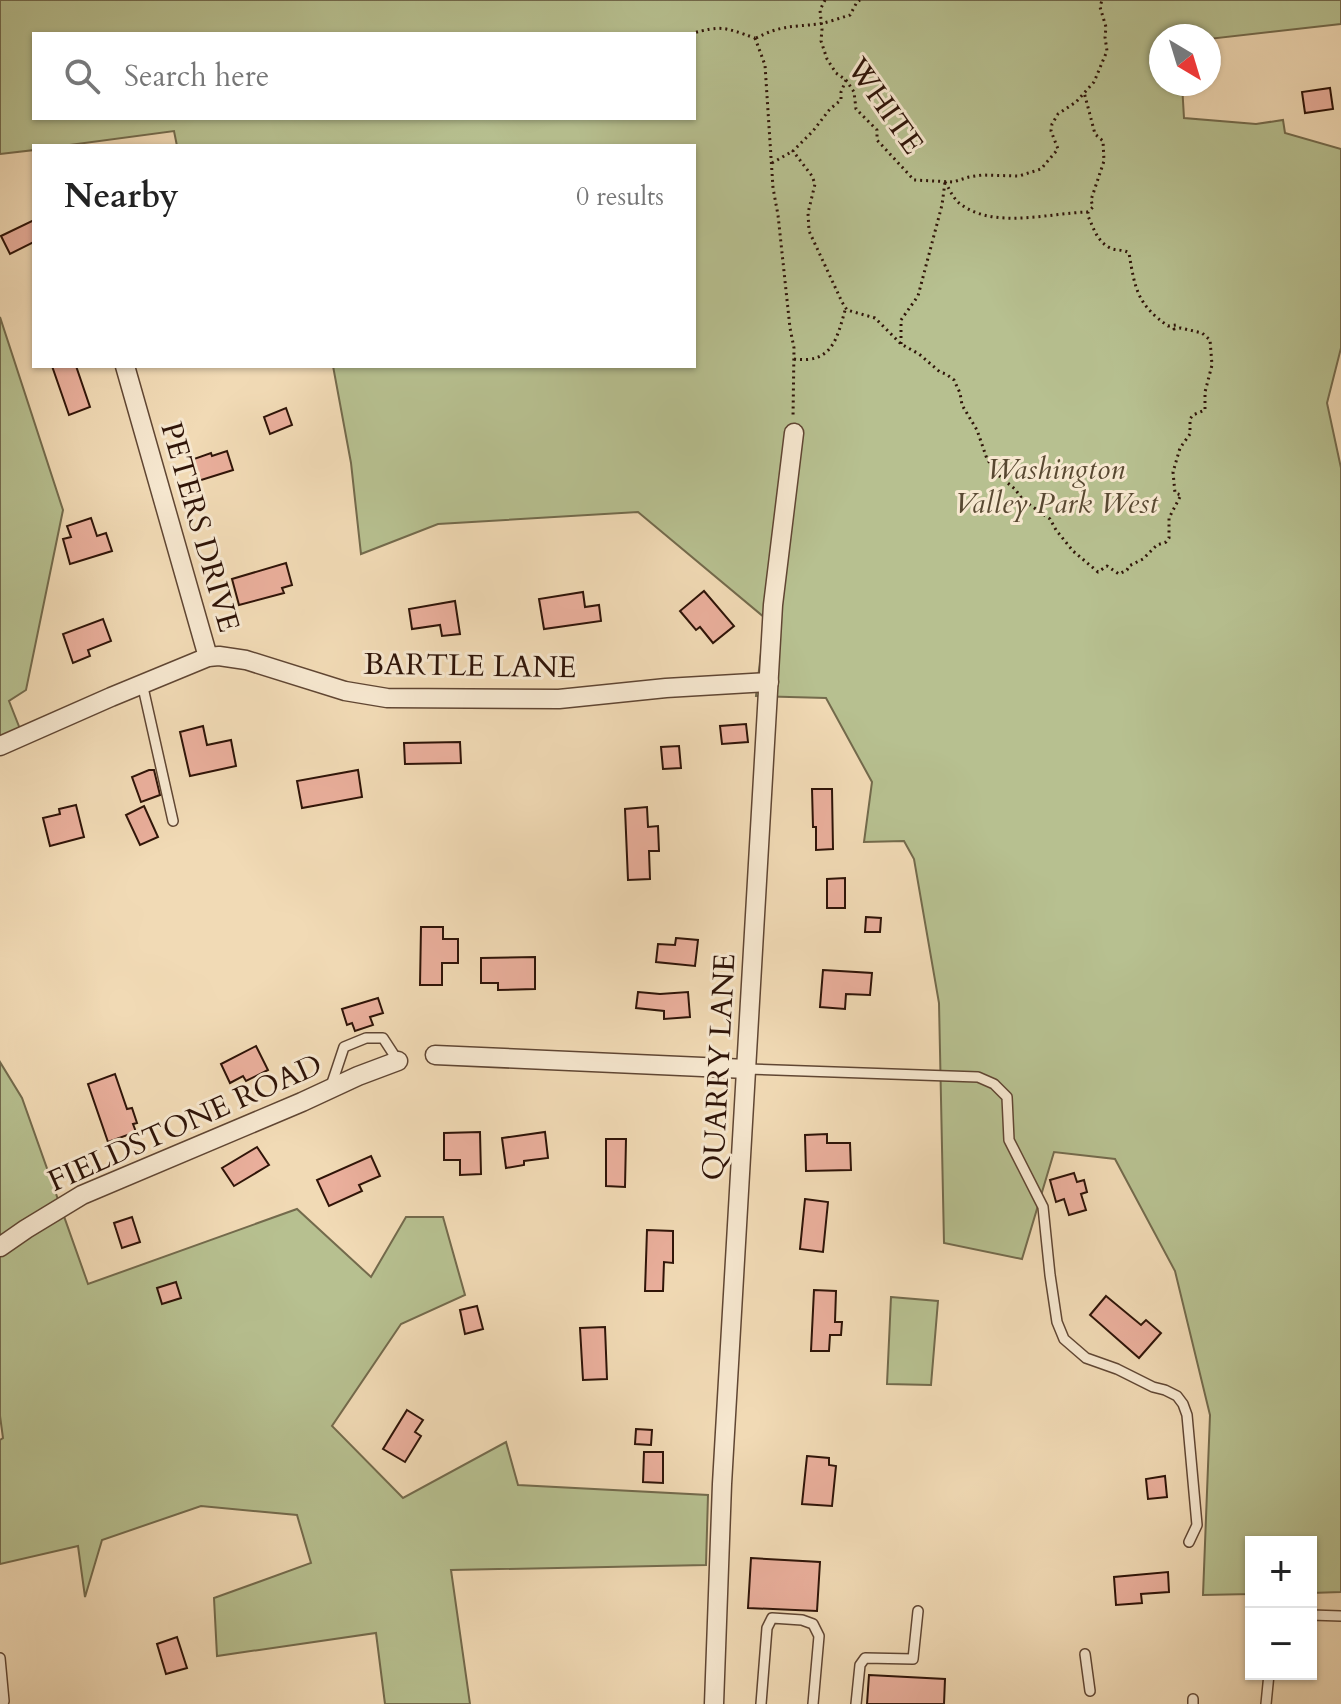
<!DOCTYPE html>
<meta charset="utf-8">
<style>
:root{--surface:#fff;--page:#f2f2f2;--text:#222;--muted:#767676;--line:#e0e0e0}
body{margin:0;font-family:Cardo,serif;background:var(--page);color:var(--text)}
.controls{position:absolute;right:24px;bottom:24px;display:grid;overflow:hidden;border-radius:0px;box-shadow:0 2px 6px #0004}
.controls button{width:72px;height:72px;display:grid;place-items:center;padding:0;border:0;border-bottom:2px solid var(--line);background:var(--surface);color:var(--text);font:40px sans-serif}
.compass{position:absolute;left:1149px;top:24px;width:72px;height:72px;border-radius:50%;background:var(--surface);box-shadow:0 2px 6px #0004;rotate:142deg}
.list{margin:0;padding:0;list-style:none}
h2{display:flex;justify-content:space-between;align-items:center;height:104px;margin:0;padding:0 32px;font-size:34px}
h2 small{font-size:26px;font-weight:400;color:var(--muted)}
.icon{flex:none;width:44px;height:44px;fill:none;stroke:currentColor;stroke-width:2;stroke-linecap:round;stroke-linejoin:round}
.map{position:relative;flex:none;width:1341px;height:1704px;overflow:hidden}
.search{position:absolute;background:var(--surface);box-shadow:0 2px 6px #0004;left:32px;top:32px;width:664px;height:88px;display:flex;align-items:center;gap:20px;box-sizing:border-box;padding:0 28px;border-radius:0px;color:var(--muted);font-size:30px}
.panel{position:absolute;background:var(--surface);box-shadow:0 2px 6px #0004;left:32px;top:144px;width:664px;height:224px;border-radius:0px}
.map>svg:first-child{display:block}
.green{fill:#b7c090;stroke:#736a4c;stroke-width:2;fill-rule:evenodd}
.building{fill:#eaaf9c;stroke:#2f1408;stroke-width:2}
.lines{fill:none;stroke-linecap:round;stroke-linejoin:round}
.lane-casing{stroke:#604633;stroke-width:12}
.street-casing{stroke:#604633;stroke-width:21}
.path{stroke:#2f1408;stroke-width:3;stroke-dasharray:2 4;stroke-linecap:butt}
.lane{stroke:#f6e7cf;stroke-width:9}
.street{stroke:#f6e7cf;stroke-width:18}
.labels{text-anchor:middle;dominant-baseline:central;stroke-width:6;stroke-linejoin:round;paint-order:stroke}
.street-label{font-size:30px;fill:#2f1408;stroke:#f6e7cf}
.park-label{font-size:30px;font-style:italic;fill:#584831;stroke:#f6e7cf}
</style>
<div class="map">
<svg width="1341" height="1704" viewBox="0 0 1341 1704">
<rect width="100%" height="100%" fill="#f1dab5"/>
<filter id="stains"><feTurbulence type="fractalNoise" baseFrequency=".0025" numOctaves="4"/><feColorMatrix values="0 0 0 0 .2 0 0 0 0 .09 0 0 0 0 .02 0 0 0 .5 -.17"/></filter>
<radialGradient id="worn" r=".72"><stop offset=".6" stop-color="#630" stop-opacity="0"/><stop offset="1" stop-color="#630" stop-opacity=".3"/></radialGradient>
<!-- green -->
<g class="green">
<path d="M0 0H1341V24L1209 39V36H1161V84H1182L1184 118 1256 124 1283 120 1285 133 1341 149V348L1327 403 1341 468V1592L1311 1593V1542H1251V1594L1203 1595 1210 1415 1175 1271 1115 1159 1054 1152 1022 1259 944 1243 939 1003 914 859 904 841 864 842 872 782 826 698 756 696 765 618 638 512 438 524 361 554 351 463 333 366H694V146H177L174 131 62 146H34V150L0 154ZM34 34H694V118H34Z"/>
<polygon points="0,317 63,510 26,690 9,701 20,729 0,744"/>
<polygon points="0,1062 22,1098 88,1284 297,1209 371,1277 406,1217 443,1217 465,1295 401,1324 332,1426 403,1498 506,1442 518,1485 708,1495 706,1565 451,1570 470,1704 385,1704 376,1633 217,1656 214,1598 311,1563 297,1515 201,1506 102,1540 85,1597 78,1546 0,1564 0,1440 3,1438 0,1416"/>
<polygon points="891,1297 938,1301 931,1385 887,1384"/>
</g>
<!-- building -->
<g class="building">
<polygon points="1330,88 1333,109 1305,113 1302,92"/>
<polygon points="34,220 34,242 10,254 1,236"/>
<polygon points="52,366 76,366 90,407 69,415"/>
<polygon points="286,408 292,425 270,434 264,417"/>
<polygon points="227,451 233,470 198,481 191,460 211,453 212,456"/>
<polygon points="91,518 97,536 106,533 112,551 70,564 63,539 71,537 67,526"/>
<polygon points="286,563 292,585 282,588 284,593 239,605 232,579"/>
<polygon points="704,591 734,626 713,643 700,627 696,630 680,611"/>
<polygon points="583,592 585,607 599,605 601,621 544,629 539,599"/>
<polygon points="455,601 460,634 442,636 440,625 412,629 409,609"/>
<polygon points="103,619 111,641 88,650 90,656 73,663 63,634"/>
<polygon points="746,724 748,742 722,744 720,726"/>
<polygon points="203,726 207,745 231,740 236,766 190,776 180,732"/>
<polygon points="460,742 461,763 405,764 404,743"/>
<polygon points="679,746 681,768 663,769 661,747"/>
<polygon points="149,770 154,770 160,795 141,802 132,777"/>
<polygon points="358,770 362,797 302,808 297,781"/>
<polygon points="812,789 832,789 833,849 816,850 816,827 813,827"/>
<polygon points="76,805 84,837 50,846 43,818 60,814 59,809"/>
<polygon points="144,806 158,837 140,845 126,815"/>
<polygon points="647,807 648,827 658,826 659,851 649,851 650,879 628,880 625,809"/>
<polygon points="845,878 845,908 827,908 827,879"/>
<polygon points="866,917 881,918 880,932 865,932"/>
<polygon points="421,927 443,927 443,939 458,939 458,963 442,963 442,985 420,985"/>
<polygon points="676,938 698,940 695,966 656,962 658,944 675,945"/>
<polygon points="535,957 535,989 498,990 498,983 481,983 481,958"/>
<polygon points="823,970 872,973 870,995 846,994 845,1009 820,1007"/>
<polygon points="638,992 660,994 688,992 690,1017 664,1019 664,1011 636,1008"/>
<polygon points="378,998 383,1013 370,1017 373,1025 355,1031 352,1023 347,1025 342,1009"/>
<polygon points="256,1046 268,1070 246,1081 243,1076 230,1083 221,1064"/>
<polygon points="115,1074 127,1109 132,1108 137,1123 133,1124 136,1132 108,1142 88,1084"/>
<polygon points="480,1132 481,1174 460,1175 460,1160 444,1160 444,1133"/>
<polygon points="545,1132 548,1158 524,1161 524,1165 506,1168 502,1138"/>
<polygon points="827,1134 827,1143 850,1143 851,1170 806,1171 805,1135"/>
<polygon points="606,1139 626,1139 625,1187 606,1186"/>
<polygon points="257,1147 269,1165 234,1186 222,1168"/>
<polygon points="371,1156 380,1176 359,1185 362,1191 329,1206 317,1180"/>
<polygon points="1074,1173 1077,1182 1084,1180 1087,1192 1081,1194 1086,1210 1069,1215 1064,1199 1056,1202 1050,1180"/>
<polygon points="805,1199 828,1202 823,1252 800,1249"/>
<polygon points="132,1217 140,1242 122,1248 114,1223"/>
<polygon points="647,1230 673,1231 673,1263 664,1262 663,1291 645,1291"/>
<polygon points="176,1282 181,1298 162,1304 157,1288"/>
<polygon points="814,1290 836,1291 835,1322 842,1322 841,1335 830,1335 829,1351 811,1351"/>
<polygon points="1106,1296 1141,1325 1146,1320 1161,1333 1139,1358 1090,1315"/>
<polygon points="477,1306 483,1329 465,1334 460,1310"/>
<polygon points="605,1327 607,1379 583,1380 580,1328"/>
<polygon points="407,1410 423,1420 415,1432 421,1436 405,1462 383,1449"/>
<polygon points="636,1429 652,1430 651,1445 635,1444"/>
<polygon points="644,1452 663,1452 663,1483 643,1482"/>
<polygon points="807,1456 829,1458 829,1465 836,1466 832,1506 802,1504"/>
<polygon points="1165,1476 1167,1497 1148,1499 1146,1479"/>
<polygon points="751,1558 820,1562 817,1611 748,1608"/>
<polygon points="1168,1572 1169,1592 1141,1594 1142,1603 1116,1605 1114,1577"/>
<polygon points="177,1637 187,1668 166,1674 157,1644"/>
<polygon points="869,1675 945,1679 944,1704 867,1704"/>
</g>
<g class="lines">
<!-- lane casing -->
<g class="lane-casing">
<g id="lane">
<polyline points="142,683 173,821"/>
<polyline points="747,1069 978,1077 994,1084 1007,1097 1009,1140 1043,1207 1050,1275 1057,1322 1064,1339 1086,1358 1117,1369 1153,1387 1165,1390 1177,1396 1183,1404 1187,1415 1197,1525 1189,1542"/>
<polyline points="331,1086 344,1047 366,1038 383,1038 398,1061"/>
<polyline points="1311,1615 1341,1616"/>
<polyline points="1085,1654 1090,1691"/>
<polyline points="0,1658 4,1701 3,1704"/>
<polyline points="1193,1699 1193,1704"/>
<polyline points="761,1704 767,1628 772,1618 802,1620 813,1624 819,1636 813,1704"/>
<polyline points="856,1704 860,1665 865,1658 913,1659 918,1611"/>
<polyline points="1266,1704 1269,1674"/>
</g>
</g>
<!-- street casing -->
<g class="street-casing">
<g id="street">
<polyline points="125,366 208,657"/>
<polyline points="0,746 111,697 208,657 219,656 246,660 345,691 387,698 559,699 666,688 769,682"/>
<polyline points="435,1055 747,1069"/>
<polyline points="0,1247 26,1229 82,1195 302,1102 358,1076 398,1061"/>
<polyline points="714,1704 722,1484 773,605 794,433"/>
</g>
</g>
<!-- path -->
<g class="path">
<polyline points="825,0 820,10 822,29 821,41 827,59 836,73 846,80 854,92 856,109 877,130 877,140 914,180 953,182 969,177 982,175 1019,176 1041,169 1058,149 1051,131 1052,124 1058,114 1076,102 1094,82 1107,51 1105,37 1106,27 1100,7 1102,0"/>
<path d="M690 34C722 25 723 27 755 38"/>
<polyline points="755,38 765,65 773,188 778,215 790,328 794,348 793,418"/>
<path d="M756 38C782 25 792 27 819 24 829 22 840 18 850 15L857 2 860 0"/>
<path d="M846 80 841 92V100L830 109 813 131 793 151 812 176 815 184 808 213 809 231 842 302 847 310 875 318 901 344 919 354 940 372 946 374 954 380 960 393 962 405 977 430 987 459 992 466 998 475 1015 489 1023 500 1050 519 1056 530 1073 551 1098 572 1107 566 1119 574 1127 570 1129 566 1143 559 1157 545 1166 542 1169 538V518L1181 495 1175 493 1173 472 1180 448 1190 434V419L1193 415 1205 410V392L1212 365 1210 340 1202 333 1181 328 1174 329 1176 325 1168 326C1138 305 1135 290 1129 253 1123 249 1116 251 1110 248 1097 241 1094 229 1088 216V212L1093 207 1091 200 1104 161 1103 141 1095 134 1084 92"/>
<polyline points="772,163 793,151"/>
<path d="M945 182C949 188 953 198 959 203 993 230 1048 213 1088 212"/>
<polyline points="901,344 901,320 918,296 942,205 945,182"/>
<path d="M794 359C833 364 837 338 846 307"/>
</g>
<!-- lane -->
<use href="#lane" class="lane"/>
<!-- street -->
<use href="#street" class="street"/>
</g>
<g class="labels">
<!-- street labels -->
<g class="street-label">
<text transform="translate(885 106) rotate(55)">WHITE</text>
<text transform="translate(200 527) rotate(74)">PETERS DRIVE</text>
<text transform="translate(470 666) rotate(1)">BARTLE LANE</text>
<text transform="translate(719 1067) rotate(-87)">QUARRY LANE</text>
<text transform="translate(185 1123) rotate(-24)">FIELDSTONE ROAD</text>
</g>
<!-- park labels -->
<g class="park-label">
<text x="1056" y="469">Washington<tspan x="1056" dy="34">Valley Park West</tspan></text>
</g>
</g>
<rect width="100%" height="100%" filter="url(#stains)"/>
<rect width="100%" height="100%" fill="url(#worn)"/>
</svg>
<div class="controls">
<button>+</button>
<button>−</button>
</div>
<svg class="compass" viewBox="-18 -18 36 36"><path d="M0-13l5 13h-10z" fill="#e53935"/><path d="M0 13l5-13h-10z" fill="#767676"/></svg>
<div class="search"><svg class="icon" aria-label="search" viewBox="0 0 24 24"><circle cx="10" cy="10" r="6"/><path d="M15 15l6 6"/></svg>Search here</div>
<section class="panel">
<h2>Nearby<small>0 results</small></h2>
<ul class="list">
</ul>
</section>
</div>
